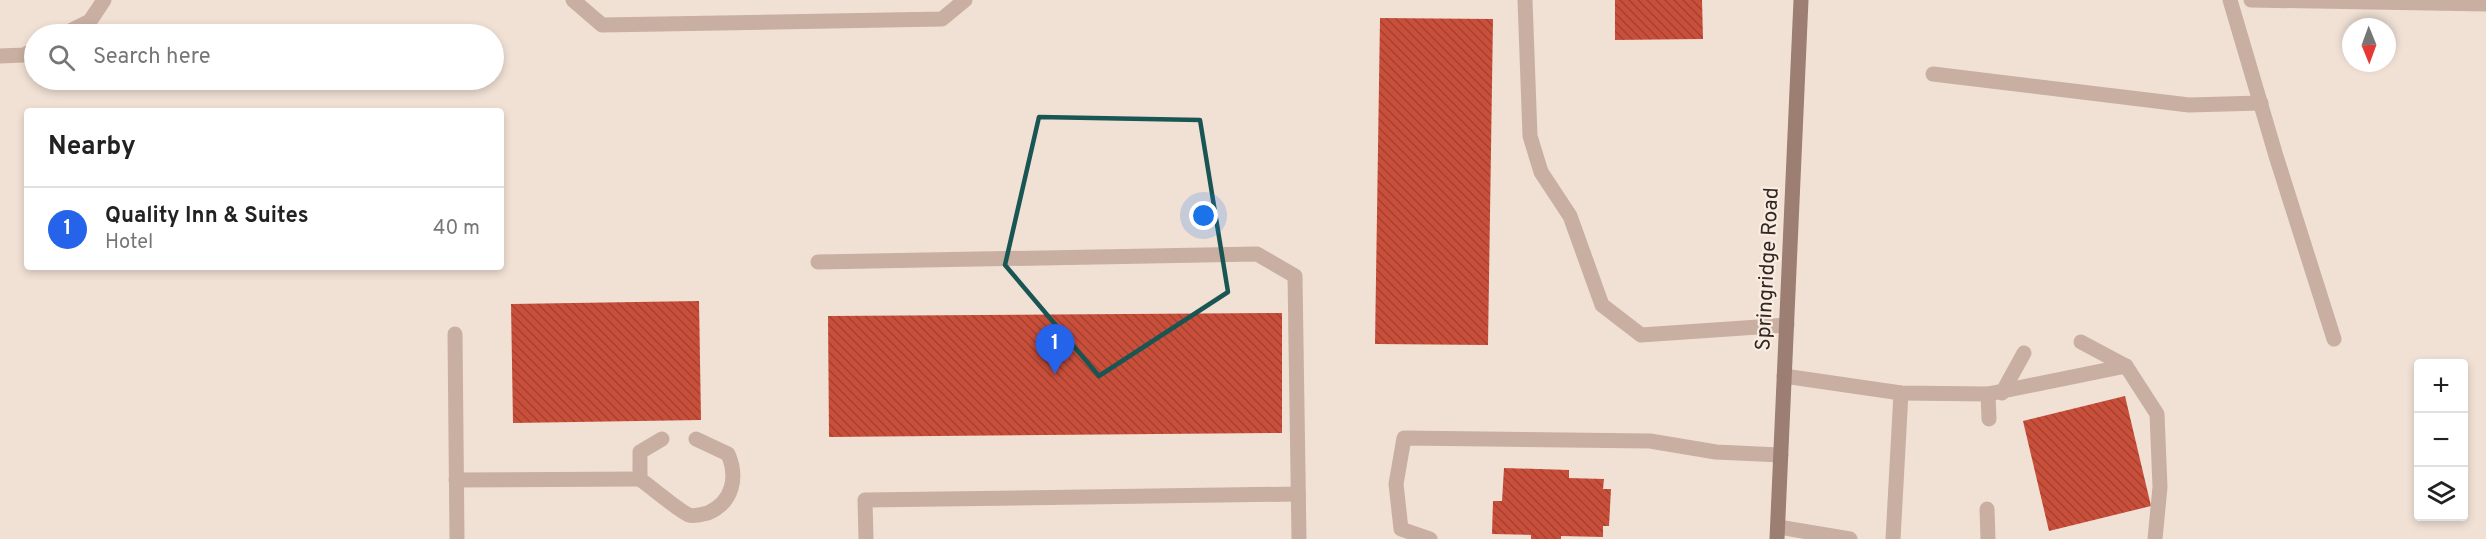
<!DOCTYPE html>
<meta charset="utf-8">
<style>
:root{--surface:#fff;--page:#f6f6f6;--text:#222;--muted:#767676;--line:#e0e0e0;--accent:#2563eb}
body{margin:0;font-family:Overpass,sans-serif;background:var(--page);color:var(--text)}
.controls{position:absolute;right:18px;bottom:18px;display:grid;overflow:hidden;border-radius:6px;box-shadow:0 3px 9px #0003}
.controls button{width:54px;height:54px;display:grid;place-items:center;padding:0;border:0;border-bottom:2px solid var(--line);background:var(--surface);color:var(--text);font:30px sans-serif}
.compass{position:absolute;left:2342px;top:18px;width:54px;height:54px;border-radius:50%;background:var(--surface);box-shadow:0 3px 9px #0003;rotate:179deg}
.you{position:absolute;left:1204px;top:216px;width:21px;height:21px;margin:-15px;border:4px solid #fff;border-radius:50%;background:#1a73e8;box-shadow:0 0 0 9px #1a73e833}
.badge{display:grid;place-items:center;width:39px;height:39px;border-radius:50%;background:var(--accent);color:#fff;font-size:20px;font-weight:700}
.pin{position:absolute;translate:-50% -50px;filter:drop-shadow(0 2px 3px #0008)}
.pin::after{content:'';position:absolute;top:32px;width:21px;height:18px;background:inherit;clip-path:polygon(0 0,100% 0,50% 100%)}
.list{margin:0;padding:0;list-style:none}
h2{display:flex;justify-content:space-between;align-items:center;height:78px;margin:0;padding:0 24px;font-size:26px}
h2 small{font-size:20px;font-weight:400;color:var(--muted)}
.list li{display:grid;grid-template-columns:39px 1fr auto;gap:18px;align-items:center;box-sizing:border-box;height:84px;padding:0 24px;border-top:2px solid var(--line)}
.list b{display:block;font-size:22px;white-space:nowrap}
.list p{margin:0;font-size:20px;white-space:nowrap;color:var(--muted)}
.list em{font-size:20px;font-style:normal;color:var(--muted)}
.icon{flex:none;width:33px;height:33px;fill:none;stroke:currentColor;stroke-width:2;stroke-linecap:round;stroke-linejoin:round}
.map{position:relative;flex:none;width:2486px;height:539px;overflow:hidden}
.search{position:absolute;background:var(--surface);box-shadow:0 3px 9px #0003;left:24px;top:24px;width:480px;height:66px;display:flex;align-items:center;gap:15px;box-sizing:border-box;padding:0 21px;border-radius:33px;color:var(--muted);font-size:22px}
.panel{position:absolute;background:var(--surface);box-shadow:0 3px 9px #0003;left:24px;top:108px;width:480px;height:162px;border-radius:6px}
.map>svg:first-child{display:block}
.building{fill:url(#building-back-hatch)}
.lines{fill:none;stroke-linecap:round;stroke-linejoin:round}
.service{stroke:#c9afa1;stroke-width:15}
.minor{stroke:#c9afa1;stroke-width:15}
.secondary{stroke:#9c7e73;stroke-width:15}
.marked{fill:none;stroke:#195553;stroke-width:4.5;stroke-linejoin:round}
.labels{text-anchor:middle;dominant-baseline:central;stroke-width:4.5;stroke-linejoin:round;paint-order:stroke}
.street-label{font-size:21px;fill:#332724;stroke:#f9ece1}
</style>
<div class="map">
<svg width="2486" height="539" viewBox="0 0 2486 539">
<defs>
<pattern id="building-back-hatch" width="6" height="6" patternUnits="userSpaceOnUse" patternTransform="scale(1.5)"><rect width="6" height="6" fill="#c94f3b"/><path d="M-1 5l2 2M0 0l6 6M5-1l2 2" fill="none" stroke="#a44231"/></pattern>
</defs>
<rect width="100%" height="100%" fill="#f1e1d5"/>
<!-- building -->
<g class="building">
<polygon points="1615,0 1702,0 1703,39 1615,40"/>
<polygon points="1380,18 1493,19 1488,345 1375,344"/>
<polygon points="699,301 701,420 513,423 511,304"/>
<polygon points="1282,313 1282,433 829,437 828,316"/>
<polygon points="2125,396 2151,506 2049,531 2023,421"/>
<polygon points="1504,468 1569,470 1569,478 1604,479 1603,489 1611,489 1609,526 1603,526 1603,537 1561,536 1561,539 1531,539 1531,535 1492,534 1493,501 1502,501"/>
</g>
<g class="lines">
<!-- service -->
<g class="service">
<polyline points="1525,0 1530,136 1541,172 1570,216 1602,305 1641,335 1787,325"/>
<polyline points="1933,74 2189,105 2261,103"/>
<polyline points="818,262 1257,254 1295,276 1299,539"/>
<polyline points="455,334 457,539"/>
<polyline points="2081,342 2126,366"/>
<polyline points="1784,376 1901,393 1988,394 2126,366 2157,414 2160,487 2155,539"/>
<polyline points="2002,393 2024,353"/>
<polyline points="1988,394 1989,419"/>
<path d="M662 439 640 452V479C649 486 682 513 689 515 694 517 703 514 708 513 733 502 738 477 728 454L696 439"/>
<polyline points="456,480 640,479"/>
<polyline points="1987,509 1988,539"/>
<polyline points="1778,527 1850,539"/>
<polyline points="866,539 865,500 1298,494"/>
<polyline points="1430,539 1401,529 1396,484 1404,438 1650,441 1716,452 1781,455"/>
<polyline points="1893,539 1901,393"/>
</g>
<!-- minor -->
<g class="minor">
<polyline points="573,0 602,25 942,19 965,0"/>
<polyline points="2230,0 2276,156 2334,339"/>
<polyline points="2251,0 2486,4"/>
<polyline points="64,34 90,21 104,0"/>
<polyline points="0,56 24,55 34,50"/>
</g>
<!-- secondary -->
<polyline class="secondary" points="1777,539 1801,0"/>
</g>
<!-- marked area -->
<path class="marked" d="M1039 117 1200 120 1228 292 1099 376 1005 265Z"/>
<g class="labels">
<!-- street labels -->
<g class="street-label">
<text transform="translate(1768 269) rotate(-87)">Springridge Road</text>
</g>
</g>
</svg>
<div class="controls">
<button>+</button>
<button>−</button>
<button><svg class="icon" aria-label="layers" viewBox="0 0 24 24"><path d="M12 4l9 5-9 5-9-5zM3 14l9 5 9-5"/></svg></button>
</div>
<svg class="compass" viewBox="-18 -18 36 36"><path d="M0-13l5 13h-10z" fill="#e53935"/><path d="M0 13l5-13h-10z" fill="#767676"/></svg>
<div class="you"></div>
<div class="pin badge" style="left:1055px;top:374px">1</div>
<div class="search"><svg class="icon" aria-label="search" viewBox="0 0 24 24"><circle cx="10" cy="10" r="6"/><path d="M15 15l6 6"/></svg>Search here</div>
<section class="panel">
<h2>Nearby<small></small></h2>
<ul class="list">
<li><span class="badge">1</span><div><b>Quality Inn &amp; Suites</b><p>Hotel</p></div><em>40 m</em></li>
</ul>
</section>
</div>
